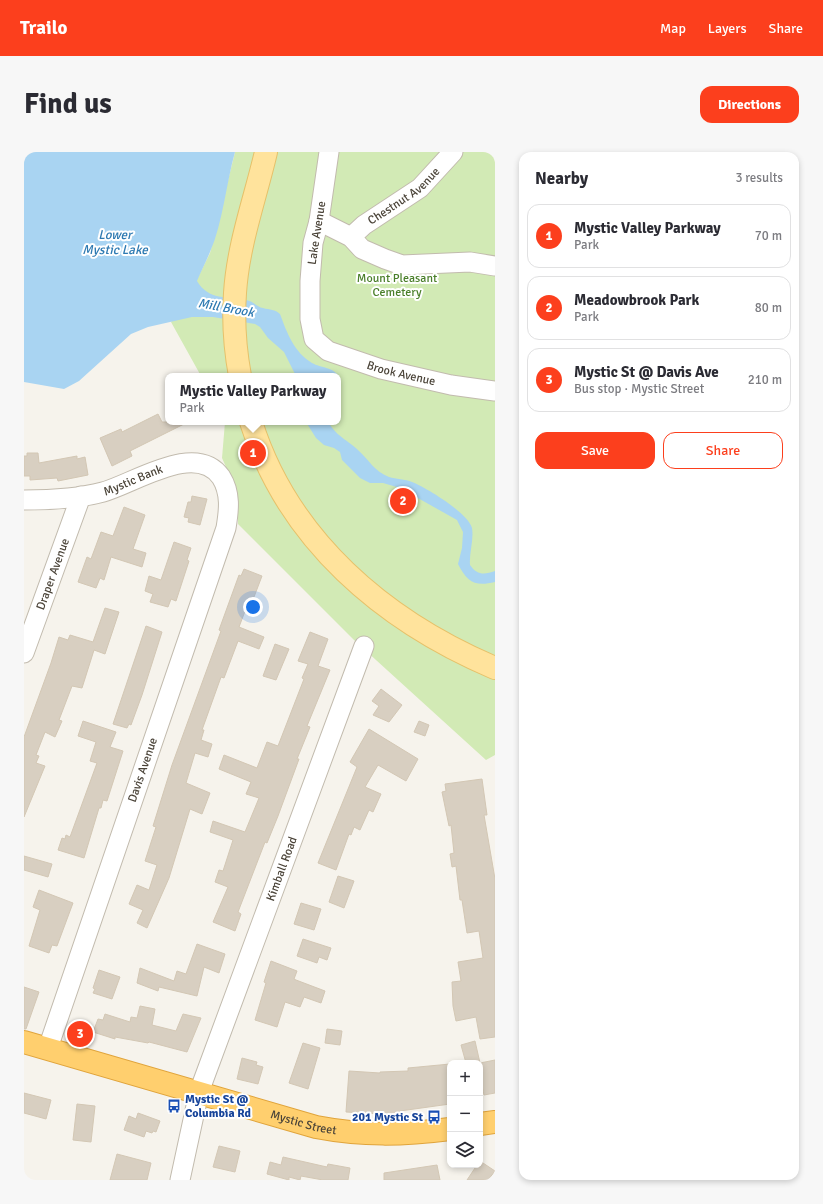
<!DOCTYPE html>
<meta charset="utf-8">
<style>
:root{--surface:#fff;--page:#f7f7f7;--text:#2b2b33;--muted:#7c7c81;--line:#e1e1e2;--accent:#fc3f1d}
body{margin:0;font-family:Signika,sans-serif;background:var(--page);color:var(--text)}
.controls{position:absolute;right:12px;bottom:12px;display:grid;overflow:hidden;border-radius:8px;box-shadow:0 2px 6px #0003}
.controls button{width:36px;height:36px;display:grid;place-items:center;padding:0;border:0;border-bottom:1px solid var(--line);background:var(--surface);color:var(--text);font:20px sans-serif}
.you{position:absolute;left:229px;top:455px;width:14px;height:14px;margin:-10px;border:3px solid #fff;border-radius:50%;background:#1a73e8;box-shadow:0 0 0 6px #1a73e833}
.badge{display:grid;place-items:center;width:26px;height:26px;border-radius:50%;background:var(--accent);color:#fff;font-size:13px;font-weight:700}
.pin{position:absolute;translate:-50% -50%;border:2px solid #fff;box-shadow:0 1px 4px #0006}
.popup{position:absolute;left:141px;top:221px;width:176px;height:52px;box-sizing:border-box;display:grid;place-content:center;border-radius:8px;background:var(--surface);filter:drop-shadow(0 1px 3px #0005);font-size:13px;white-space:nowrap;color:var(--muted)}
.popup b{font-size:15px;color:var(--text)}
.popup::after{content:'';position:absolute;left:50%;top:100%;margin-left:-8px;border:8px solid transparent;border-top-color:var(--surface)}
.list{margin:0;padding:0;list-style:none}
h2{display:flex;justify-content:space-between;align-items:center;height:52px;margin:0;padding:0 16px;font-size:17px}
h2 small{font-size:13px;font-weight:400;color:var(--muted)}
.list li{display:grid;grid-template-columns:26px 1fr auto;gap:12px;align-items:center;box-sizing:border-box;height:64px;margin:0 8px 8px;padding:0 8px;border:1px solid var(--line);border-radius:12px}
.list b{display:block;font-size:15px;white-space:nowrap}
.list p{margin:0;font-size:13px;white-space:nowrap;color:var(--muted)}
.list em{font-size:13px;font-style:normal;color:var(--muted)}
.actions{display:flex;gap:8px;padding:12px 16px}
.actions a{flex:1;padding:9px 0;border:1px solid var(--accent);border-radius:12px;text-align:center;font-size:14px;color:var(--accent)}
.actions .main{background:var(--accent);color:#fff}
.icon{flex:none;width:22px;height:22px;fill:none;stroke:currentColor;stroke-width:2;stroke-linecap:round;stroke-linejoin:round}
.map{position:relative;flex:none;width:471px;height:1028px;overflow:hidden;border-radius:12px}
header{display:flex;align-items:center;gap:24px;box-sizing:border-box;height:56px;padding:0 20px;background:var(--accent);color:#fff}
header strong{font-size:19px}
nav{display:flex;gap:22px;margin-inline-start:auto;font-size:14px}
.intro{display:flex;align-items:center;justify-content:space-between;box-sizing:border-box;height:96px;padding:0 24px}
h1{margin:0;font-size:28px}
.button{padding:10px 18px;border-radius:12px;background:var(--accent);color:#fff;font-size:14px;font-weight:700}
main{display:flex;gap:24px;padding:0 24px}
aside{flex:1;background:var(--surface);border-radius:12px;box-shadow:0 2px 6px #0003}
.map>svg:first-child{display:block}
.green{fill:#d2eab5}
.water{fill:#a9d4f2}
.building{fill:#d8cfc1;stroke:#d3c7b4}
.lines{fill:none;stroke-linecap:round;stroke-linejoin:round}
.minor-casing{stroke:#c2bbae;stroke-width:21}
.major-casing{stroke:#e6c16a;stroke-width:24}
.highway-casing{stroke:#e0a43c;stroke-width:24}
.minor{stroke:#fff;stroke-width:19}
.major{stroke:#ffe39c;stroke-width:22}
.highway{stroke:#ffcf6e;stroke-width:22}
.labels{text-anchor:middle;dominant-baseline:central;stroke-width:4;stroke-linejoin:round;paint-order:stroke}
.street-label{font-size:12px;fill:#4b4439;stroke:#fff}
.park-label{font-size:12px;fill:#4a7f2a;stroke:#fff}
.transit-label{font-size:12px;font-weight:bold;fill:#164399;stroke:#fff;text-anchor:start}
.water-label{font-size:13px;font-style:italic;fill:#2e7ab2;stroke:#fff}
</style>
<header>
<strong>Trailo</strong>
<nav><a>Map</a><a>Layers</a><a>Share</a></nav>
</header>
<div class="intro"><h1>Find us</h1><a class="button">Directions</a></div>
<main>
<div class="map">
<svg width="471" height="1028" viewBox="0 0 471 1028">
<rect width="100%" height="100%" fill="#f6f3ec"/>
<!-- green -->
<polygon class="green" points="211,0 471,0 471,603 462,608 330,488 214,372 214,360 210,333 198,306 201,270 314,270 314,224 177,224 147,170 162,149 186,101"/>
<!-- water -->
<g class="water">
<path d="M0 0H211C202 32 199 70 186 100 182 110 177 119 173 129 185 149 203 144 222 148 229 149 233 155 239 156 246 158 251 157 256 162 263 181 270 200 288 211 297 216 310 215 315 225L314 226V224H272L260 200 244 186 236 175 231 172 189 165H168L124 175 107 182 55 229 40 237 0 230Z"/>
<path d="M282 270H304C314 286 323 287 335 299 345 308 350 319 365 325 372 327 381 327 388 330 403 336 444 361 448 376 450 388 445 401 446 413 453 423 460 423 471 419V430C451 435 443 430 434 412L438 396 439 380 433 368 376 336 359 331H346L336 326 318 308 316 300 310 296 300 293 292 286Z"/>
</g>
<!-- building -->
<g class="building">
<polygon points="134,262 138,270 164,270 106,299 108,304 88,314 76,286 97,277 98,280"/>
<polygon points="3,301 14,301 15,311 53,304 53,307 61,305 64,323 34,329 33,326 6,328 6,324 0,324 0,304 3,304"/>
<polygon points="168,344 183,347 176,373 164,370 165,366 160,365 164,350 167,350"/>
<polygon points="100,355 121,363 109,397 122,401 118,415 87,405 80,428 76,426 72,436 54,430 63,405 67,407 77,380 89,384"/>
<polygon points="150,390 167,396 163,408 165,409 152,449 147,447 144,455 126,450 129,442 121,439 125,424 137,428"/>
<polygon points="220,417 238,424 230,445 226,446 215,475 240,485 235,497 214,489 200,526 197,525 178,578 180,578 177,588 188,592 184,605 171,601 162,631 186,641 178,662 166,657 145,726 123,776 113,771 119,758 105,752 113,733 125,738 133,713 121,709 132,675 129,674 148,613 197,479 195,478 215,423 217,424"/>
<polygon points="81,456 95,460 81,502 70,498 58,536 48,534 35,568 38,569 31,585 21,580 12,603 15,604 12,611 21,614 0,665 0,585 27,511 35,485 44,488 46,483 69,490"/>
<polygon points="122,474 138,480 118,543 107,573 105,572 103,576 89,572"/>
<polygon points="286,480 304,487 294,514 306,518 283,574 286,575 273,607 275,607 254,664 243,691 241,690 214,760 217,762 211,779 189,770 204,735 191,730 195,718 199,719 209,688 186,680 189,669 221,680 235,646 222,642 227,630 195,617 200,603 233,616 243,590 254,594 280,527 278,526 284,512 274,509"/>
<polygon points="251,492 265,497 252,528 239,524"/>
<polygon points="357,537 378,553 365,570 349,563 355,554 348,549"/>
<polygon points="59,569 92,580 86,595 99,599 83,649 79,648 77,656 75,656 60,706 34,698 38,686 41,687 42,683 46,685 73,611 66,609 72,590 54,584"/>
<polygon points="395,569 405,573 401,584 390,580"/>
<polygon points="345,577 394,607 382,629 354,613 341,635 357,642 349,660 345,658 336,678 330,675 327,683 325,682 312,718 294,711 333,615 326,610"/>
<polygon points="458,627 463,663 460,663 471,727 471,885 456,887 452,865 432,869 429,854 428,830 437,829 434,810 459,806 455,779 443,781 438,748 436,748 432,714 428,715 426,702 430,701 427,673 425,674 418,640 422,639 421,632"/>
<polygon points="0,704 28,712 24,725 0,718"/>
<polygon points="314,724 330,729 320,756 305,750"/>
<polygon points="15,738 49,751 33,794 28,793 25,801 5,794 16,758 9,755"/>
<polygon points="277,751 297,757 290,778 270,772"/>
<polygon points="279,787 307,796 303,808 295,805 293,811 273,804"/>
<polygon points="173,792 201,802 195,821 180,815 173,844 135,835 134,839 113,831 116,816 150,829 153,819 162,822"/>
<polygon points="247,809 273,819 270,827 272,828 301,839 297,851 280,845 276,855 261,850 253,875 231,868 242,831 240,830"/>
<polygon points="75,818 96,825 88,847 69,841 71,837 69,836"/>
<polygon points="0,835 15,840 2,877 0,877"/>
<polygon points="116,854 131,857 128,873 152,879 159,862 177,866 163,900 125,890 124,891 91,885 91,887 69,880 74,867 79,868 81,862 106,870 107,865 113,866"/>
<polygon points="303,877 318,879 316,893 301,891"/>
<polygon points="451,889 456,911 471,908 471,941 460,943 456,925 456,911 442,911 437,893"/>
<polygon points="279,891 296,896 284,937 265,931"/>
<polygon points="218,906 233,910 232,913 239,915 234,932 213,927"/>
<polygon points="426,912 426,952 376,959 376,963 322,960 325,919 356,921 356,920 384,919 384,916"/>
<polygon points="0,941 27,948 22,967 0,961"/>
<polygon points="53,952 71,954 67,990 49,988"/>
<polygon points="114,961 136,969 132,980 129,979 128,981 122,979 120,985 100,978 105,964 112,967"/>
<polygon points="195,994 216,999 211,1020 189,1015"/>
<polygon points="93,1002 127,1011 123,1028 86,1028"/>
<polygon points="259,1005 303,1015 304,1012 326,1016 324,1028 299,1028 277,1024 276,1028 265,1025 265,1028 243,1022 246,1010 257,1013"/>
<polygon points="456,1009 471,1019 464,1028 443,1028 453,1013 456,1013"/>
<polygon points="413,1013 416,1028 360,1028 360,1021"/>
</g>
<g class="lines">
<!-- minor casing -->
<g class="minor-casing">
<g id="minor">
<path id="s1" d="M305 0 295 69 289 91 286 129V167L290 187 304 199 357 217 427 233 471 239"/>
<polyline points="295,69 327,85 338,97 361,107 378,113 446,110 471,114"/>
<path id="s2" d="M327 85 340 73 396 36 429 0"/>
<path id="s3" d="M0 348C23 348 57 346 79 340 111 331 172 289 197 325 207 341 205 358 202 376L24 896"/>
<path id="s4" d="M0 501 57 344"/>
<path id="s5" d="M156 1028 175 940 340 494"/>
</g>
</g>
<!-- major casing -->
<g class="major-casing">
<g id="major">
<path d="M216 224C211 197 209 169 211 141 214 93 231 47 242 0"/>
<path d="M227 270C264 388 360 469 471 516"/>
</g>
</g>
<!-- highway casing -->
<g class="highway-casing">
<g id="highway">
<path id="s6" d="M0 890 292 975C339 984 379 983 426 977"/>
<polyline points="456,972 471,970"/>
</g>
</g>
<!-- minor -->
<use href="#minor" class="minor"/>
<!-- major -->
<use href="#major" class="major"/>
<!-- highway -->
<use href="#highway" class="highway"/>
</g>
<!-- icons -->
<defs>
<g id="bus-bare" transform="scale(1.08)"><path d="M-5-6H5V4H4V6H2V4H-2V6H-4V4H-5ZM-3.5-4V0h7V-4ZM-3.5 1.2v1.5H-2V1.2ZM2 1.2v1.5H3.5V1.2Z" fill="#1a4fb4" stroke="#fff" stroke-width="2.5" paint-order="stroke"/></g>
</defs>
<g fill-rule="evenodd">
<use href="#bus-bare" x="150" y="954"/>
<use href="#bus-bare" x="410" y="965"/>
</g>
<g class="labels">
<!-- street labels -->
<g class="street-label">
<text stroke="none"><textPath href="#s2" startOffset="67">Chestnut Avenue</textPath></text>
<text transform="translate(293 81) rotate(-81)">Lake Avenue</text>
<text stroke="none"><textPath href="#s1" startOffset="284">Brook Avenue</textPath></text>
<text stroke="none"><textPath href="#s3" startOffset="112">Mystic Bank</textPath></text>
<text stroke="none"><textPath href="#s4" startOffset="84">Draper Avenue</textPath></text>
<text transform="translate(119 618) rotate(-71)">Davis Avenue</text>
<text stroke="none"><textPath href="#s5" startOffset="328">Kimball Road</textPath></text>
<text stroke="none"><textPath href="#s6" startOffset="291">Mystic Street</textPath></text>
</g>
<!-- park labels -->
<g class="park-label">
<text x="373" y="126">Mount Pleasant<tspan x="373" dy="14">Cemetery</tspan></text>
</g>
<!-- transit labels -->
<g class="transit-label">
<text x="161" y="947">Mystic St @<tspan x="161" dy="14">Columbia Rd</tspan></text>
<text x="399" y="965" text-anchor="end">201 Mystic St</text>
</g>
<!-- water labels -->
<g class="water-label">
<text x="91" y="83">Lower<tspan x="91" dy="15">Mystic Lake</tspan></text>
<text transform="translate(202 156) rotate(10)">Mill Brook</text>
</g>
</g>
</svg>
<div class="controls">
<button>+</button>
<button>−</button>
<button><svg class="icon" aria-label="layers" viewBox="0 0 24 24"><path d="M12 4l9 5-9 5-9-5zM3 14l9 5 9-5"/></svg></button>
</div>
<div class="you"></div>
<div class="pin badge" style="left:229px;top:301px">1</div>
<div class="popup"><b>Mystic Valley Parkway</b>Park</div>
<div class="pin badge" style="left:379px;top:349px">2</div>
<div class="pin badge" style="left:56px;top:882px">3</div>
</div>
<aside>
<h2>Nearby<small>3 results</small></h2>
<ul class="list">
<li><span class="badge">1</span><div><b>Mystic Valley Parkway</b><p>Park</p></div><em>70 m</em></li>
<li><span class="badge">2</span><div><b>Meadowbrook Park</b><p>Park</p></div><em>80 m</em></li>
<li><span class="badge">3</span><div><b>Mystic St @ Davis Ave</b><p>Bus stop · Mystic Street</p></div><em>210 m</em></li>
</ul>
<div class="actions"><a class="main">Save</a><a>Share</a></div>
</aside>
</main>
